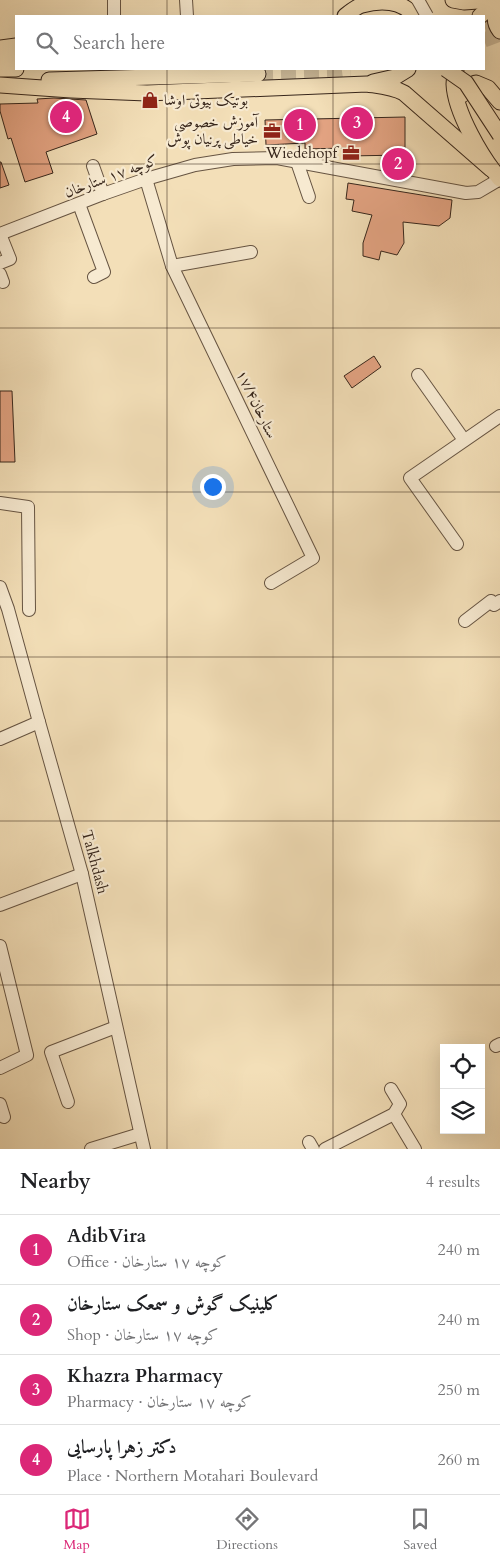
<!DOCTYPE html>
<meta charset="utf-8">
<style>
:root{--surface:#fff;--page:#f2f2f2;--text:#202124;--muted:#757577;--line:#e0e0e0;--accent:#db2777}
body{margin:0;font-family:Cardo,Amiri,serif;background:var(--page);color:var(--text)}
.controls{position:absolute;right:15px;bottom:15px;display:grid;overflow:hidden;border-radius:0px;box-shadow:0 5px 20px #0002}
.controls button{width:45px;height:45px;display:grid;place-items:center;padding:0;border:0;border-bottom:1px solid var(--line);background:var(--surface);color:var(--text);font:25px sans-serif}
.you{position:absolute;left:212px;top:486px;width:18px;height:18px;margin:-12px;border:4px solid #fff;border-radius:50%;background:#1a73e8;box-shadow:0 0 0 8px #1a73e833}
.badge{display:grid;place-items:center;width:32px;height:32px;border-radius:50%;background:var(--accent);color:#fff;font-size:16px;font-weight:700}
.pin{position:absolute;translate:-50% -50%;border:2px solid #fff;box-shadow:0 1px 5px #0006}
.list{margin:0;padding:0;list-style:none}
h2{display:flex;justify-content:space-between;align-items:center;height:65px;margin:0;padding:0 20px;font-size:21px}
h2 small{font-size:16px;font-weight:400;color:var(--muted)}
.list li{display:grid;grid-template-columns:32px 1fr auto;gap:15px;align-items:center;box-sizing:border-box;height:70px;padding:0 20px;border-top:1px solid var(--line)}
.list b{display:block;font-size:19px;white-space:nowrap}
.list p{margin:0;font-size:16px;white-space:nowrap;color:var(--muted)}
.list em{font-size:16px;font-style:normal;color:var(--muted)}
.icon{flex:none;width:28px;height:28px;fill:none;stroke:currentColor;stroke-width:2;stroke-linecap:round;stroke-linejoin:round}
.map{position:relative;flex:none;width:500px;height:1149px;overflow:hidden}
.search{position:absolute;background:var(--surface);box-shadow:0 5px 20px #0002;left:15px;right:15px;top:15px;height:55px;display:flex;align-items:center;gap:12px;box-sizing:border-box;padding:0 18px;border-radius:0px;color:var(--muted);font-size:19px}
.sheet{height:345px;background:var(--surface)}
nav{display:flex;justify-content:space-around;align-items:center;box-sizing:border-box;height:70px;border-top:1px solid var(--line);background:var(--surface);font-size:14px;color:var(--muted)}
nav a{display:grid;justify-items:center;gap:2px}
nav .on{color:var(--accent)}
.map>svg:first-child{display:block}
.building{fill:#e3a382;stroke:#37261b}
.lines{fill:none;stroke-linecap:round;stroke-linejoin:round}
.major-tunnel{stroke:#cdba99;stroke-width:15;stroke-dasharray:15 8;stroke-linecap:butt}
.minor-casing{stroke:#665442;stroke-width:14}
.major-casing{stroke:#37261b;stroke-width:17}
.minor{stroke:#f7ead1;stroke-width:12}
.major{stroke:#f3dfb8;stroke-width:15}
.minor-bridge-casing{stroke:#665442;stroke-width:14;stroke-linecap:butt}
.major-bridge-casing{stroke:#37261b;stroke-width:17;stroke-linecap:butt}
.minor-bridge{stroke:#f7ead1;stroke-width:12}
.major-bridge{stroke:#f3dfb8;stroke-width:15}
.grid{fill:none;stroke:#37261b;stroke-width:1;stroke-opacity:0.55}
.labels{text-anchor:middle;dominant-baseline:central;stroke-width:4.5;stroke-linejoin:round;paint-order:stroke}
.poi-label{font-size:15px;fill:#37261b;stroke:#f7ead1;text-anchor:end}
.street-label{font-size:15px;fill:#37261b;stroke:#f7ead1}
</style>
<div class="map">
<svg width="500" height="1149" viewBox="0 0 500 1149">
<rect width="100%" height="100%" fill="#f3dfb8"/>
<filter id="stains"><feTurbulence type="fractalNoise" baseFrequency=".004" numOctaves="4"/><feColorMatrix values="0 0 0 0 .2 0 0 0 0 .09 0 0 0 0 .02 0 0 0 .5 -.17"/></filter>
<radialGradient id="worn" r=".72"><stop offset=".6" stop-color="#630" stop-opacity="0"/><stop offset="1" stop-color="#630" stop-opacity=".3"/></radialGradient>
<!-- building -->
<g class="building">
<polygon points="54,98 86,100 97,134 46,152 53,173 25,182 11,138 8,139 0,111 0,104 38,103 37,99"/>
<polygon points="405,117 405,155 347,156 346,148 305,149 305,143 266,145 265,120"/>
<polygon points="0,162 1,162 9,185 0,188"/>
<polygon points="348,183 452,200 450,218 439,226 403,222 404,243 397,255 381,251 379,260 363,256 363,243 372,215 352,211 354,200 346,199"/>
<polygon points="374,356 381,367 352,388 344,376"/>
<polygon points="0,391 12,391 15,462 0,462"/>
</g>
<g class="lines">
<!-- major-tunnel -->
<g class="major-tunnel">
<polyline points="484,25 500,20"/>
<polyline points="484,40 500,34"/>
<polyline points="258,74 328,72 350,69"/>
</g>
<!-- minor casing -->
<g class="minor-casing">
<g id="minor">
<polyline points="114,0 114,16"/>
<polyline points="186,0 187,16"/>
<polyline points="297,162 309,197"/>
<polyline points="93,166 103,194"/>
<polyline points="146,179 172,266 313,558 271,583"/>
<polyline points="79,204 104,272 94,277"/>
<polyline points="0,234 103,194 146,179 195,165 233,159 277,158 466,193 478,192 500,179"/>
<polyline points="0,263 10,259 0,234"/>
<polyline points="172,266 251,252"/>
<polyline points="0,274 3,282"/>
<polyline points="418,375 464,440"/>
<polyline points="0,503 28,507 29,610"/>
<polyline points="457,544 410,478 500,416"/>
<polyline points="0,587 8,609 39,722 82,874 144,1149"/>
<polyline points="465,621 491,601 494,605 500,601"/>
<polyline points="0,739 39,722"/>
<polyline points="0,905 82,874"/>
<polyline points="0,946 27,1055 0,1068"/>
<polyline points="496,1046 500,1044"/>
<polyline points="68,1102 51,1052 116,1027"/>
<polyline points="0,1104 4,1117"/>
<polyline points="394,1114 415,1149"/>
<polyline points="309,1142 313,1149"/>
<polyline points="91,1149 140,1134"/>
<polyline points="325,1149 394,1114 400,1104 391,1089"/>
</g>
</g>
<!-- major casing -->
<g class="major-casing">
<g id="major">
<polyline points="453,0 464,2 492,0"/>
<path d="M500 7C494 15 494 23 500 31"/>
<path d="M345 16C350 12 356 7 362 5 380 0 402 0 414 16"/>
<polyline points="480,16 487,10 500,3"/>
<polyline points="0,48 16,46"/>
<polyline points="0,58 16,58"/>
<polyline points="0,69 16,69"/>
<path d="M456 69C456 74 454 79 454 84 455 112 482 158 500 179"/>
<polyline points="49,80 258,74"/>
<polyline points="373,82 395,77 408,69"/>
<path d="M0 85 71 90 147 93 367 84C380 86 393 87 404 93L491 169"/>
<polyline points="462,95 466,87 476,83 488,88 500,102"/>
</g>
</g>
<!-- minor -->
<use href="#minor" class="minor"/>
<!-- major -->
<use href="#major" class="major"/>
<!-- minor-bridge casing -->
<g class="minor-bridge-casing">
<polyline id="minor-bridge" points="418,0 427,16"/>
</g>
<!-- major-bridge casing -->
<g class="major-bridge-casing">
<polyline id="major-bridge" points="446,69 466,83 500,135"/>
</g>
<!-- minor-bridge -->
<use href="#minor-bridge" class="minor-bridge"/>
<!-- major-bridge -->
<use href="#major-bridge" class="major-bridge"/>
</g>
<!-- grid -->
<path class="grid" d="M167 0V16M333 0V16M167 69V1149M333 69V1149M0 164H500M0 328H500M0 492H500M0 657H500M0 821H500M0 985H500"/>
<!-- icons -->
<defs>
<g id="shop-bare" transform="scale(1.35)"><path d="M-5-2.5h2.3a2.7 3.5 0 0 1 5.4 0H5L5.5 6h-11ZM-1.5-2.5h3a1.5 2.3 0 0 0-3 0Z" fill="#8f2418" stroke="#f7ead1" stroke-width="2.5" paint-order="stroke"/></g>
<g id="office-bare" transform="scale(1.35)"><path d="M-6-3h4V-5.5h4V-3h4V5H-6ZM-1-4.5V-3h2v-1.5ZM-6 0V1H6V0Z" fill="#8f2418" stroke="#f7ead1" stroke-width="2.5" paint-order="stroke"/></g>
</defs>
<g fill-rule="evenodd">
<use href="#shop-bare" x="150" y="100"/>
<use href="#office-bare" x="272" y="131"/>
<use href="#office-bare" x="351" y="153"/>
</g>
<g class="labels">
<!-- poi labels -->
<g class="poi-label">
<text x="164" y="100" text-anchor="start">بوتیک بیوتی اوشا</text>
<text x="258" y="122">آموزش خصوصی<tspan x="258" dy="17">خیاطی پرنیان پوش</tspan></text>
<text x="337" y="153">Wiedehopf</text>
</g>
<!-- street labels -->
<g class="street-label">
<text transform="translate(111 176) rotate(-20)">کوچه ۱۷ ستارخان</text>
<text transform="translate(257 404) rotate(64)">ستارخان۱۷/۴</text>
<text transform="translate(95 862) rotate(75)">Talkhdash</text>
</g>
</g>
<rect width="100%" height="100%" filter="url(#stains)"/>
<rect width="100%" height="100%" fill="url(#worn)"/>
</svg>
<div class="controls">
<button><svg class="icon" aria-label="locate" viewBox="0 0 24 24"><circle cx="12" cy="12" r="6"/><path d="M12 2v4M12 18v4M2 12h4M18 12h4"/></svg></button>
<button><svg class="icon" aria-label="layers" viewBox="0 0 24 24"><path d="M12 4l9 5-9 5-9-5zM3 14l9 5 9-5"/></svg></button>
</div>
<div class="you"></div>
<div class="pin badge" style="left:300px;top:125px">1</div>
<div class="pin badge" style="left:398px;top:164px">2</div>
<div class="pin badge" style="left:357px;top:123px">3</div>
<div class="pin badge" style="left:66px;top:117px">4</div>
<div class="search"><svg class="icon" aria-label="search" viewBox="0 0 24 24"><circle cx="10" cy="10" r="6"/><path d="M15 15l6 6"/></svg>Search here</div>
</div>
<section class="sheet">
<h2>Nearby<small>4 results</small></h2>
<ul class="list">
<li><span class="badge">1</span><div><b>AdibVira</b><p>Office · کوچه ۱۷ ستارخان</p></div><em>240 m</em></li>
<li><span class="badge">2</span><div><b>کلینیک گوش و سمعک ستارخان</b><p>Shop · کوچه ۱۷ ستارخان</p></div><em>240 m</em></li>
<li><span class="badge">3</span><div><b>Khazra Pharmacy</b><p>Pharmacy · کوچه ۱۷ ستارخان</p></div><em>250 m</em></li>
<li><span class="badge">4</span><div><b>دکتر زهرا پارسایی</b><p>Place · Northern Motahari Boulevard</p></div><em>260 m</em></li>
</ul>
</section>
<nav>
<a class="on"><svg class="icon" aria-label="map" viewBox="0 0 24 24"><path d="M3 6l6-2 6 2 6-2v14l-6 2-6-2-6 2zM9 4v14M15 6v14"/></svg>Map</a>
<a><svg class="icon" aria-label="directions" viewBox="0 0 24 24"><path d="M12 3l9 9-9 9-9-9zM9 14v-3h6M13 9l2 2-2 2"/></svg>Directions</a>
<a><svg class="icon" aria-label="saved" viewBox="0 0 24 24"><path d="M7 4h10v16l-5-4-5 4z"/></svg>Saved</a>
</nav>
